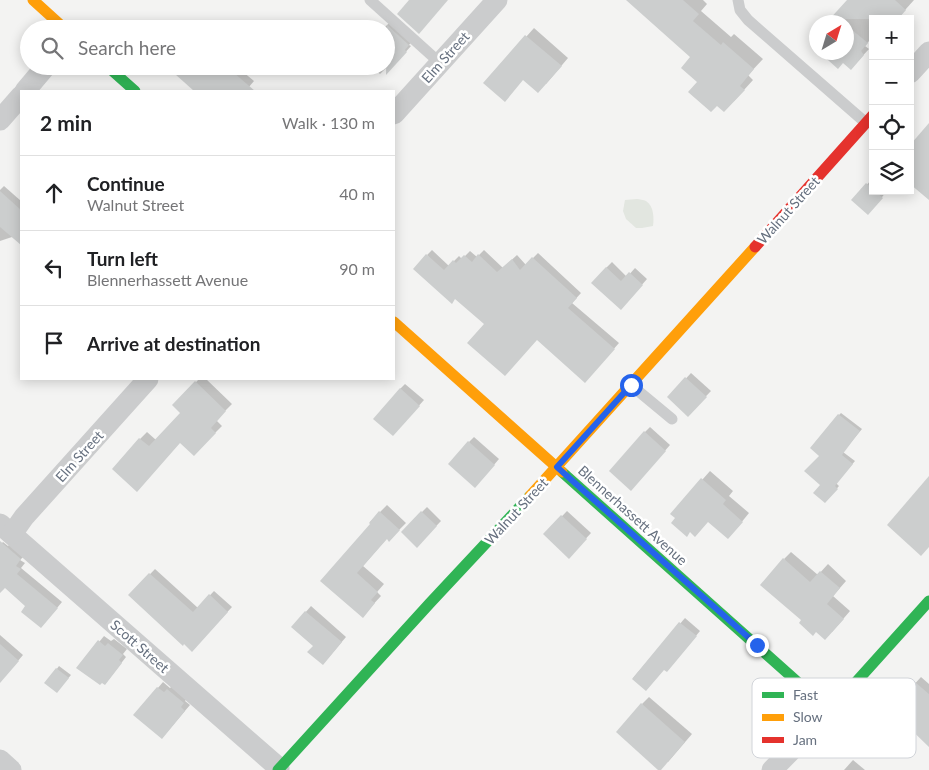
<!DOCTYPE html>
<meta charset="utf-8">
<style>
:root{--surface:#fff;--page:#f2f2f2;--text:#202124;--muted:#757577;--line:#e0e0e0}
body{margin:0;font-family:Lato,sans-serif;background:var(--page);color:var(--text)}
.controls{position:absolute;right:15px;top:15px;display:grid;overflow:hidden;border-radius:0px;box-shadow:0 2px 12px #0003}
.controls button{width:45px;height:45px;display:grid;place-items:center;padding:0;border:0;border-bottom:1px solid var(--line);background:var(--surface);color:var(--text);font:25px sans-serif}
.compass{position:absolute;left:809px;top:15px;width:45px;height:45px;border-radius:50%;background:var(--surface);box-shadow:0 2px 12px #0003;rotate:38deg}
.stop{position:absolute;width:15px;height:15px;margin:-11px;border:4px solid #2563eb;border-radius:50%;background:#fff}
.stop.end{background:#2563eb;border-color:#fff;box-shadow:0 1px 5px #0008}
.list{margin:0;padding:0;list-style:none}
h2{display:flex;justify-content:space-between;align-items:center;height:65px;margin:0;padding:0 20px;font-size:21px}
h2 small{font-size:16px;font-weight:400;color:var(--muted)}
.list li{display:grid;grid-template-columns:32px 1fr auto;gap:15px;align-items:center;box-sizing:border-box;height:75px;padding:0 20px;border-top:1px solid var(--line)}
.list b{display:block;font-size:19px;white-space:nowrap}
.list p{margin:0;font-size:16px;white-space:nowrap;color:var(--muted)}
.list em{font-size:16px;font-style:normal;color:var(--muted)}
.icon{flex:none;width:28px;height:28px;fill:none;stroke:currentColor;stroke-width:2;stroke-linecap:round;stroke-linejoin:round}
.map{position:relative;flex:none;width:929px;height:770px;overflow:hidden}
.search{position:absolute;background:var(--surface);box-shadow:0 2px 12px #0003;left:20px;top:20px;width:375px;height:55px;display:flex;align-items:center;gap:12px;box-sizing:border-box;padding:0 18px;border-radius:28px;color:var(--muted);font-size:19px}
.panel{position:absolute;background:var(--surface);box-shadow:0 2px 12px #0003;left:20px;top:90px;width:375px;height:290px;border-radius:0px}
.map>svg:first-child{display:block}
.green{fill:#e2e6e0}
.shadow{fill:#0003}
.building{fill:#cccece}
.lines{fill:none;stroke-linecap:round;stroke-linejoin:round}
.lane{stroke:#cbcccd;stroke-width:11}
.street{stroke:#cbcccd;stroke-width:21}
.fast{stroke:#30b455;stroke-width:11}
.slow{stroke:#ff9f0a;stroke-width:11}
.jam{stroke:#e5322d;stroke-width:11}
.route{stroke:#2563eb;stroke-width:6}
.labels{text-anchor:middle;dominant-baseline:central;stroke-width:5;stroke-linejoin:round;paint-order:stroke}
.street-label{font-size:14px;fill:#66707f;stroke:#fff}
.key{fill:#fff;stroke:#d1d4d9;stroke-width:1}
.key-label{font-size:14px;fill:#66707f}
</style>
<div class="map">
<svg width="929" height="770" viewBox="0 0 929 770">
<rect width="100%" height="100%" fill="#f3f3f2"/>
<!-- green -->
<path class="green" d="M637 199C639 199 644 200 646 201 654 206 654 218 653 226L642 228H636L626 219 623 211 625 200Z"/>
<!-- shadow -->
<g class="shadow">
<polygon points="628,0 703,0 707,4 701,11 731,37 734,34 763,59 748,75 753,80 734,101 698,82 692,57"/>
<polygon points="857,0 914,0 897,19 873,19 873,36 865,46 869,49 856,63 846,52 846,22 829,22 832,19 837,19 841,22 859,2"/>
<polygon points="392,20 413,40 409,45 411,46 395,64 388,66 380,74 371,66 386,66 386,29 383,29"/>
<polygon points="534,28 568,58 546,84 524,79 485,83"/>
<polygon points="171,66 236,66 254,81 248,88 253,91 199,91"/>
<polygon points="872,179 873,180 873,191 887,191 873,208 853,200"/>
<polygon points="4,186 21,201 21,234 0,241 0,190"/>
<polygon points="432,250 449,266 459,256 462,259 470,251 477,257 484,250 503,268 517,255 526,265 538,253 581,293 572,303 619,343 590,376 537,339 485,324 427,255"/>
<polygon points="612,262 627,277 635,268 647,279 626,303 606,268"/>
<polygon points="691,373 711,391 688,415 669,397"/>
<polygon points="199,379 206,379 232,404 216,420 222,426 194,454 181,441 143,483 140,439 147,432 156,440 182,413 174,405"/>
<polygon points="405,384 424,400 398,429 400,389"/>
<polygon points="841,413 862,429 843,452 855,461 836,483 839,486 825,502 821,455 839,415"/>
<polygon points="650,427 670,445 636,484 645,432"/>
<polygon points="474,437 499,459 480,481 469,442"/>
<polygon points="710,471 733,491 729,496 749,513 736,529 709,521 672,514"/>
<polygon points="387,505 406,523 389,540 387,538 363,566 384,584 377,592 381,596 369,609 322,581 372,524 370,522"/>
<polygon points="427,507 441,521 417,546 402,532"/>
<polygon points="567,511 591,533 569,557 545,534"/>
<polygon points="3,542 8,546 12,542 26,554 20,560 25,563 21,568 62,602 46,621 0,583 0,545"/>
<polygon points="791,552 818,575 828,564 846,581 833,596 850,611 832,632 784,559"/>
<polygon points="155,569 198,608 214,591 232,607 192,650 130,595"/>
<polygon points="311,606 346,637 328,658 293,627"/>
<polygon points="685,618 700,631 671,666 633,678"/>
<polygon points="0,635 23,655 6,675 0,679"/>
<polygon points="104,636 111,641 114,639 127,649 123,654 126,657 105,684 78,668"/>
<polygon points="59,666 71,675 59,689 46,683"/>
<polygon points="921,677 929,684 929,745 908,708 899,701"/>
<polygon points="163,682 170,688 173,685 188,697 185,701 190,705 167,732 135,715"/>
<polygon points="649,697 692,734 668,762 642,704"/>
<polygon points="853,760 865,770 844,770"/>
</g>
<!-- building -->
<g class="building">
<polygon points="409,0 448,0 419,34 397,14"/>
<polygon points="626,0 683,0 699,14 693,21 721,45 723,42 754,69 740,86 745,90 724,112 717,106 711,112 688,92 697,82 681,68 690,57"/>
<polygon points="847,0 895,0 906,10 898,19 840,19 844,22 827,22"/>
<polygon points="387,25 409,45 405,50 407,52 386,75"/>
<polygon points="846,25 868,43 861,51 864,55 851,70 843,63 838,69 819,52 846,52"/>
<polygon points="525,35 562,66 538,93 523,80 505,102 483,83"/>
<polygon points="166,66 226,66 255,91 194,91"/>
<polygon points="929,123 929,200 910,184 910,145"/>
<polygon points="866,183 873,189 873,191 875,191 883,198 868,215 851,200"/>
<polygon points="0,191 21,210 21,245 0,227"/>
<polygon points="426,254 444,270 453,260 456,263 464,255 472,262 478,254 497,272 512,259 520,270 532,257 577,298 568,308 615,349 585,383 537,340 505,376 467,343 484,324 455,299 452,304 413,269"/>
<polygon points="606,267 621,281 629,272 643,285 621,310 591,283"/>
<polygon points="685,377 707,397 688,417 667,397"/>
<polygon points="195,381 226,411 211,428 216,433 194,456 180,443 137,492 112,469 139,438 149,446 180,413 172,405"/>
<polygon points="400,388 420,406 393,436 373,419"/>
<polygon points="838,414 860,431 842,455 853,464 835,486 838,489 825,503 813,493 820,485 804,471 819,456 810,448"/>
<polygon points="644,431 666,451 631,491 609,471"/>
<polygon points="468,441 495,465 475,488 448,464"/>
<polygon points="929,476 929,547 921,556 887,525"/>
<polygon points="701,478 726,500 723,504 743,522 728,539 708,522 695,537 690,532 687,537 671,523 675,518 670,514"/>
<polygon points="379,511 400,530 389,542 387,539 357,573 378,592 371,600 375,603 363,618 320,581 370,524 369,523"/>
<polygon points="421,511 437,526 417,548 401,532"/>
<polygon points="561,515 587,539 569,559 543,534"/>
<polygon points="0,541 21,559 16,566 21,569 17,574 58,608 41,628 21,612 25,606 5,588 0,593"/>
<polygon points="783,558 810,582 820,571 840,588 827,604 844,619 825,640 816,632 813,636 799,623 801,620 760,585"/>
<polygon points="149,573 193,612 209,594 228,612 192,652 184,644 183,646 128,595"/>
<polygon points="305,611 342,642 323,665 307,652 313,646 291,627"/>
<polygon points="679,622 697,636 667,672 664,670 646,691 632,679"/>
<polygon points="98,640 105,646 108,643 123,655 119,660 122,663 105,685 102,683 100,685 76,668"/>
<polygon points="0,644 19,661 0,683"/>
<polygon points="56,668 69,678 57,693 44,683"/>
<polygon points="915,682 929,694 929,747 897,716 906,708 897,701"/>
<polygon points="157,687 164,692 167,689 184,703 181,707 185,711 162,739 133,715"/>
<polygon points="641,703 685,742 661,770 658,770 616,732"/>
</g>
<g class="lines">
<!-- lane -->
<g class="lane">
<polyline points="370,0 440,63"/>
<polyline points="738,0 740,10 748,20 866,123"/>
<polyline points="631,385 672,419"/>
</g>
<!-- street -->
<g class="street">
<polyline points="910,73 929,52"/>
<polyline points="25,91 46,66"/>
<polyline points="394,114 497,0"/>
<polyline points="0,120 21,96"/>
<polyline points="0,524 279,768"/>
<polyline points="12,534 24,517 148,379"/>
<polyline points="0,760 11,770"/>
<polyline points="772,770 830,711"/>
</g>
<!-- fast -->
<g class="fast">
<polyline points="107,66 135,91"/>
<polyline points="562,472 830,711 929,601"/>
<polyline points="278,770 430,603 530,496"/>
</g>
<!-- slow -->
<g class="slow">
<polyline points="33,0 65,29"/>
<polyline points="394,322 562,472"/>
<polyline points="530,496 755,247"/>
</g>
<!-- jam -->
<polyline class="jam" points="755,247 873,115"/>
</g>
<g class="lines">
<!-- route -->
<polyline class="route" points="631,385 557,467 757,645"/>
</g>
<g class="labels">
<!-- street labels -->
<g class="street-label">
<text transform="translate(445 57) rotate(-48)">Elm Street</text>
<text transform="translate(788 210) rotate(-48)">Walnut Street</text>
<text transform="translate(79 456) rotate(-48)">Elm Street</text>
<text transform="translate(516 511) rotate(-47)">Walnut Street</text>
<text transform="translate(633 515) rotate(42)">Blennerhassett Avenue</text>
<text transform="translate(140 646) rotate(41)">Scott Street</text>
</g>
</g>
<!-- legend -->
<rect x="752" y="678" width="164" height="80" rx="8" class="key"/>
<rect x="762" y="692" width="22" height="6" fill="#30b455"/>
<rect x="762" y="714" width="22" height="7" fill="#ff9f0a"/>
<rect x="762" y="737" width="22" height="6" fill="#e5322d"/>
<g class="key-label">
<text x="793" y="700">Fast</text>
<text x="793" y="722">Slow</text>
<text x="793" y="745">Jam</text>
</g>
</svg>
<div class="controls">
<button>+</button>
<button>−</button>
<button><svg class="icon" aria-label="locate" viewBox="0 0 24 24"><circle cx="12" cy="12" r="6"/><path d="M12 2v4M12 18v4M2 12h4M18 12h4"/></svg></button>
<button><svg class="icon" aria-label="layers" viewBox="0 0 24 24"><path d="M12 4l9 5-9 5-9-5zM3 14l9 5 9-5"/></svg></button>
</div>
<svg class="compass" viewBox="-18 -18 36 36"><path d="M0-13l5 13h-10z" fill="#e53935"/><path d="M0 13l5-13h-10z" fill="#757577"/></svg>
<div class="stop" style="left:631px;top:385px"></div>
<div class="stop end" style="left:757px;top:645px"></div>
<div class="search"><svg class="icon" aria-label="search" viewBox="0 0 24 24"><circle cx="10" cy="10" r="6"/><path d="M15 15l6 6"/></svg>Search here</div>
<section class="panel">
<h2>2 min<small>Walk · 130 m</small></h2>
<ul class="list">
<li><svg class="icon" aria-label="ahead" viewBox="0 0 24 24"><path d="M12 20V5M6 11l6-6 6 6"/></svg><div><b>Continue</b><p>Walnut Street</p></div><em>40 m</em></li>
<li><svg class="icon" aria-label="left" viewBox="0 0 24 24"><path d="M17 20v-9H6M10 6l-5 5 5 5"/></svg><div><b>Turn left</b><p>Blennerhassett Avenue</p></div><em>90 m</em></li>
<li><svg class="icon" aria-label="arrive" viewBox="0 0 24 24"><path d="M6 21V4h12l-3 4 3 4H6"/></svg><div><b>Arrive at destination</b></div></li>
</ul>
</section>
</div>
